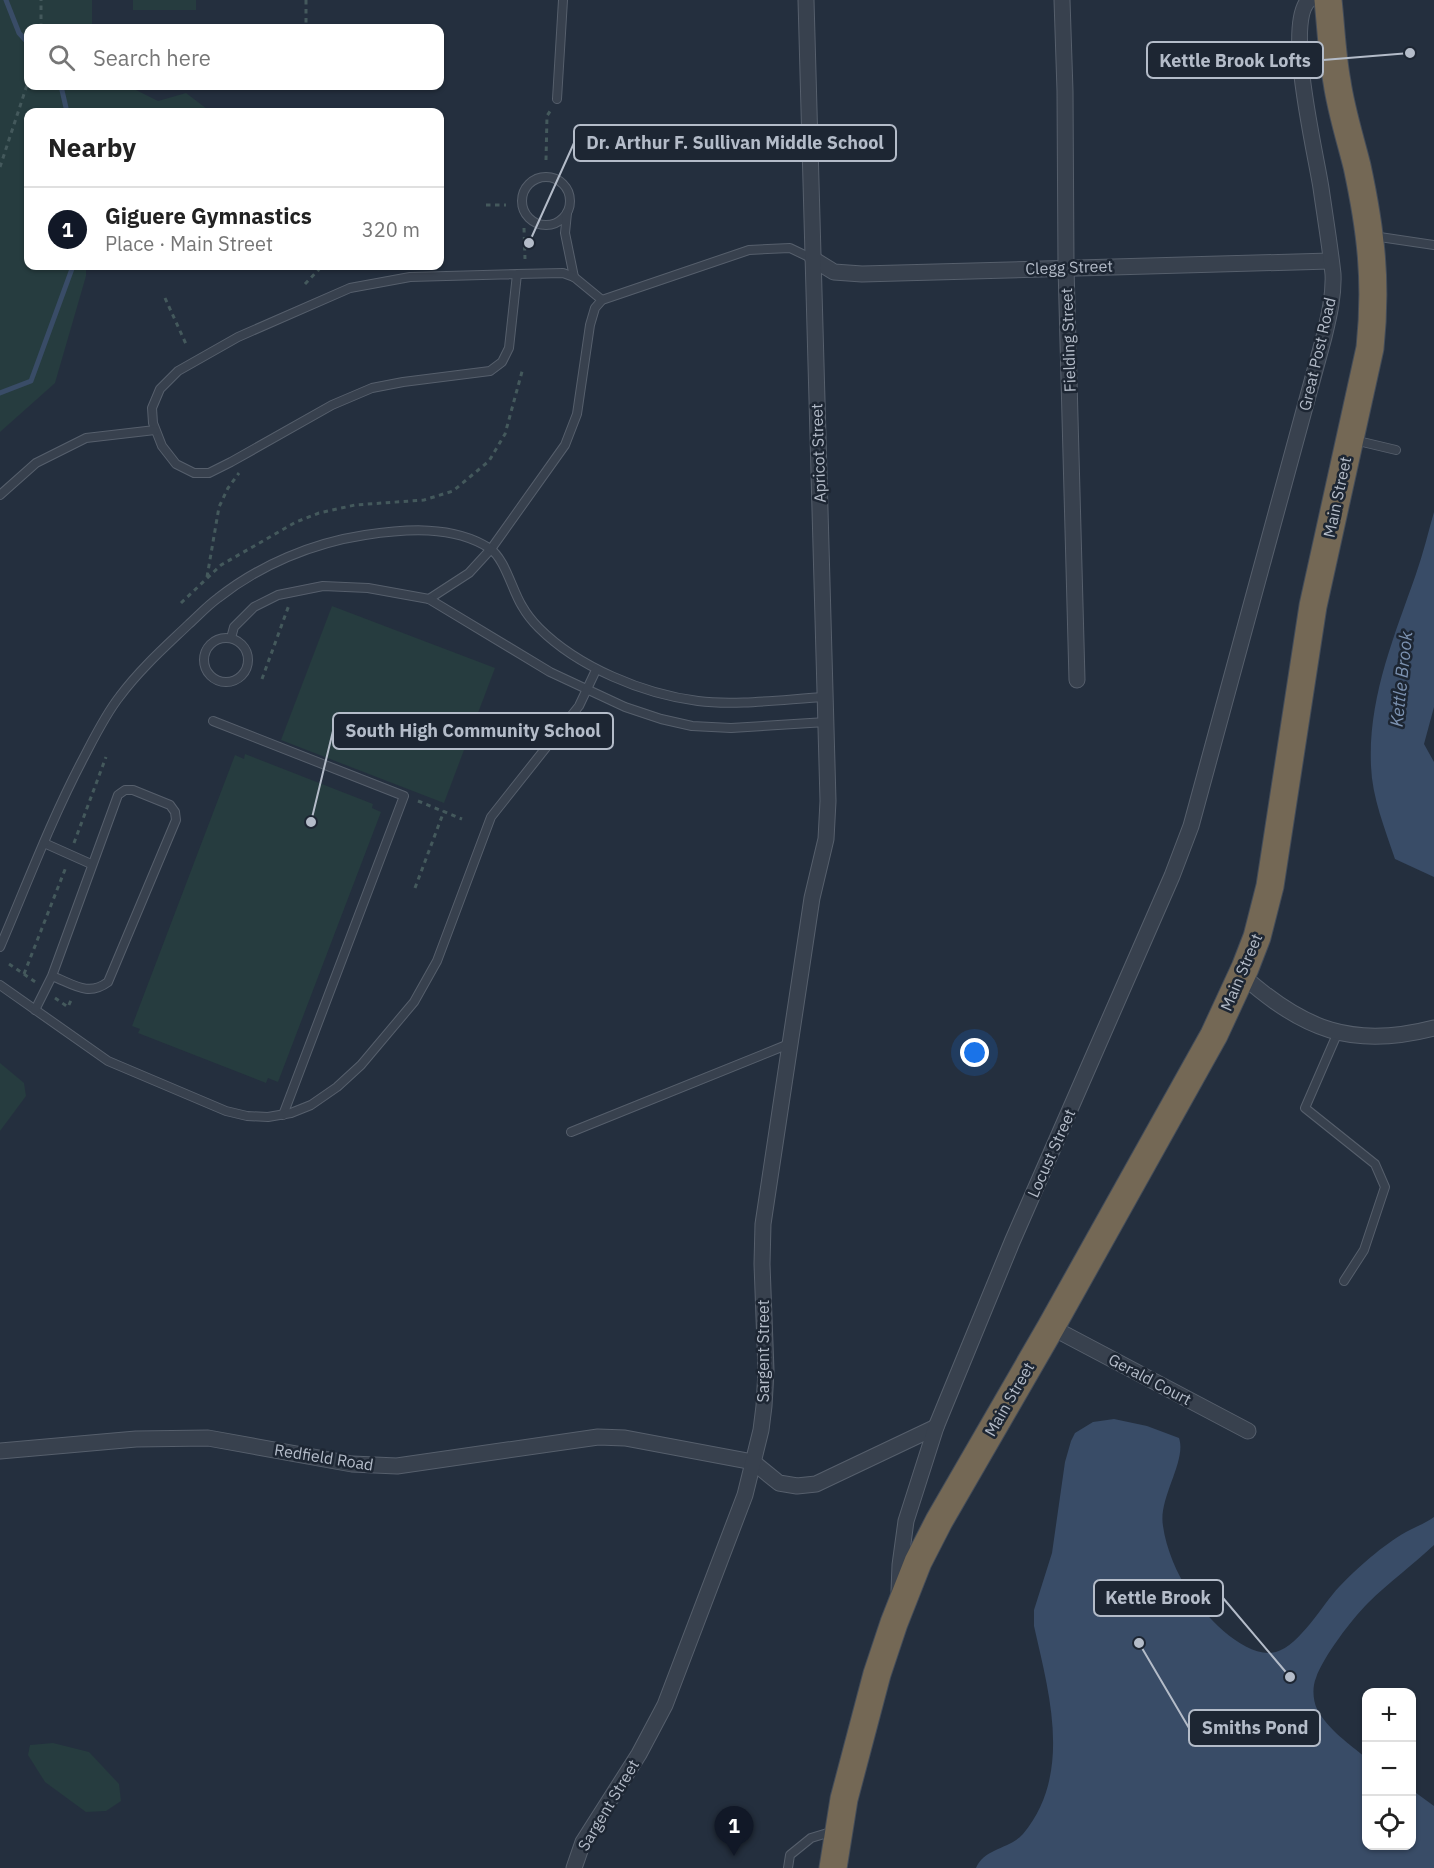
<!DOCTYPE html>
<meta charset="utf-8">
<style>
:root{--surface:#fff;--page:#f6f6f6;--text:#222;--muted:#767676;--line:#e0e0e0;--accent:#111827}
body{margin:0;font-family:"IBM Plex Sans",sans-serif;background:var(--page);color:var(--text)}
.controls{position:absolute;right:18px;bottom:18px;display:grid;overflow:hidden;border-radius:12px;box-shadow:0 2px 4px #0004}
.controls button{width:54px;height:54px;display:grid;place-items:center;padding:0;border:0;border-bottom:2px solid var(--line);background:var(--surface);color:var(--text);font:30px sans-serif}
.you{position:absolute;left:975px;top:1053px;width:21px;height:21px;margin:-15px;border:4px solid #fff;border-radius:50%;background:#1a73e8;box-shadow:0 0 0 9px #1a73e833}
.badge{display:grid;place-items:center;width:39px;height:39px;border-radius:50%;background:var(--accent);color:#fff;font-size:20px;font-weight:700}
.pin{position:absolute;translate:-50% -50px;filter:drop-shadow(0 2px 3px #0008)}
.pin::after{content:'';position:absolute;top:32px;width:21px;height:18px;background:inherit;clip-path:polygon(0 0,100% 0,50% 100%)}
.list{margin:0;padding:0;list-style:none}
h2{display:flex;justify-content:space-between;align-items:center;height:78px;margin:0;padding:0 24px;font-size:26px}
h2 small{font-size:20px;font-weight:400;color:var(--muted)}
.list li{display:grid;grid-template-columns:39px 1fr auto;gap:18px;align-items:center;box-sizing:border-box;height:84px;padding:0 24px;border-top:2px solid var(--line)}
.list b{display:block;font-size:22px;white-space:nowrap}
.list p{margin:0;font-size:20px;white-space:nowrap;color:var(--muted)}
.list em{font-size:20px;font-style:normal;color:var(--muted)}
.icon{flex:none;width:33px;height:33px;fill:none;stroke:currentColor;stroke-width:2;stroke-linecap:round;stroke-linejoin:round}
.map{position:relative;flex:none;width:1434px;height:1868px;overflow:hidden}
.search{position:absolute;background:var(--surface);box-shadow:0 2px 4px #0004;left:24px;top:24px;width:420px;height:66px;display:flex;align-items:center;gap:15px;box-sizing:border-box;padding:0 21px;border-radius:12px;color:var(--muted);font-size:22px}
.panel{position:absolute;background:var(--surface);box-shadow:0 2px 4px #0004;left:24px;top:108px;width:420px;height:162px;border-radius:12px}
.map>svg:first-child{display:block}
.green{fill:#263c3f}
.water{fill:#394c67}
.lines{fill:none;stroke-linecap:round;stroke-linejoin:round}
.stream{stroke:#394c67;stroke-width:5}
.lane-casing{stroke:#565f6c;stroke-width:10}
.street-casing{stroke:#565f6c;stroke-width:17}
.highway-casing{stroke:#434c59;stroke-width:29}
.path{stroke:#44595c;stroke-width:3;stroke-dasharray:4.5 4.5;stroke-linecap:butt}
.lane{stroke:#38414e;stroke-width:8}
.street{stroke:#38414e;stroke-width:15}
.highway{stroke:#746855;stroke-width:27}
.labels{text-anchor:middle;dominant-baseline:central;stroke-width:5;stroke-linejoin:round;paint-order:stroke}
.street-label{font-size:16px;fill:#b4bcc9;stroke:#1d2633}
.water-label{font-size:18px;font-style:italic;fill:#7c92b1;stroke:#1d2633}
.leader{fill:none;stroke:#b4bcc9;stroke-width:2}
.callout-dot{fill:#b4bcc9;stroke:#1d2633;stroke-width:2}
.callout{fill:#1d2633;stroke:#b4bcc9;stroke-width:2}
.callout-label{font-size:18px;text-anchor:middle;font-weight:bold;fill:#b4bcc9}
</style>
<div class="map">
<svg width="1434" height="1868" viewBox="0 0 1434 1868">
<rect width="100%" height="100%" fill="#242f3e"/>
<!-- green -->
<g class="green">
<polygon points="0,0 92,0 92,28 28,28 28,86 128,86 158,101 186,93 211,112 28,112 28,266 86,266 86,276 55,383 0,432"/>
<rect x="133" y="0" width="63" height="10"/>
<polygon points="332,606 495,668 444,803 281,740"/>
<polygon points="245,754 373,804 372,808 381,812 278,1082 268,1078 266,1083 138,1033 140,1029 132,1026 235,755 244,759"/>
<polygon points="0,1063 24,1083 26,1096 0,1131"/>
<polygon points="53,1743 89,1752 119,1784 121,1801 106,1811 86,1812 45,1782 28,1755 30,1745"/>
</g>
<!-- water -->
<g class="water">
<path d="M1434 512V707L1424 744 1434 762V877L1395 859C1385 829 1372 797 1371 766 1368 698 1394 637 1416 574 1423 554 1428 533 1434 512Z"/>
<path d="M1114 1419 1147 1426 1179 1438C1187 1461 1158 1498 1163 1526 1166 1548 1177 1575 1190 1593 1205 1616 1246 1660 1276 1652 1300 1645 1322 1605 1339 1587 1357 1568 1383 1545 1406 1532 1415 1527 1426 1523 1434 1517V1545C1413 1565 1389 1582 1368 1603 1352 1619 1323 1657 1316 1678 1312 1687 1313 1701 1317 1709 1328 1730 1350 1744 1366 1758V1846H1412V1790L1434 1806V1868H976C984 1848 1010 1849 1023 1834 1073 1774 1049 1693 1034 1626V1610L1052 1553 1065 1462 1071 1441 1075 1433 1093 1422Z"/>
</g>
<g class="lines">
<!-- stream -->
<g class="stream">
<polyline points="6,0 19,33 28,43"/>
<polyline points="61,86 67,112"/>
<polyline points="0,393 31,381 73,266"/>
</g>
<!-- lane casing -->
<g class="lane-casing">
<g id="lane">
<polyline points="557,99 563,0"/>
<circle cx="546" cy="201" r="24"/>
<polyline points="567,213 565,233 574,277"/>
<polyline points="1373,236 1434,245"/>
<polyline points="517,274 509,348 502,362 490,371 403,382 372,388 332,405 231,462 209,473 194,473 176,464 162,446 153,423 152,408 160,389 178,371 238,337 350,288 410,277 517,274 563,273 574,277 602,300"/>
<polyline points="1354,440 1396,450"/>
<polyline points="0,495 36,463 86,438 155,430"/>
<polyline points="429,599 469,573 491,549 565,445 577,414 590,325 595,308 602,300 749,250 790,248 813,259"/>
<circle cx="226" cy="660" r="22"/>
<polyline points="231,638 234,627 254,607 278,595 323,586 368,588 429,599 550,672 625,707 661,719 692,726 731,728 826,722"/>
<polyline points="213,721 404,796 283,1115"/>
<polyline points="44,843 91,864"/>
<path d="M0 947C27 884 51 820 83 759 94 738 105 715 120 696 140 669 165 647 189 624 198 616 207 606 218 598 260 565 312 543 365 535 405 529 453 525 489 548 505 558 512 590 522 606 526 613 533 622 539 628 578 667 643 694 698 701 736 706 787 699 826 697"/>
<polyline points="0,985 108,1061 226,1111 247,1116 268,1117 291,1113 311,1105 337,1087 361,1065 414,1002 437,961 491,817 579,706 596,670"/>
<path d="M35 1010 52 976 118 795 125 790H133L170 805 175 812 176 820 108 982C88 997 73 984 52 976"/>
<polyline points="1338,1032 1305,1108 1375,1164 1385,1187 1364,1250 1344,1281"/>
<polyline points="571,1132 784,1046 790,1041"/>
<polyline points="788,1868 790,1855 811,1838 834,1831"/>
</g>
</g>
<!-- street casing -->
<g class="street-casing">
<g id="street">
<polyline points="1062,0 1065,91 1066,267 1077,680"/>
<polyline points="813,259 834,272 862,274 1330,261"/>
<path d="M1242 975C1303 1030 1353 1049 1434 1028"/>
<polyline points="1051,1327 1248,1431"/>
<polyline points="0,1451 136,1439 208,1438 352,1464 397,1466 598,1437 625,1438 753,1462 779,1483 797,1486 816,1484 936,1427"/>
<path d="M899 1591 900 1565 906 1521 936 1427 1012 1242 1172 876 1191 826 1324 337C1329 316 1334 295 1333 274 1330 246 1325 216 1321 188 1316 154 1284 23 1309 0"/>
<polyline points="574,1868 583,1842 639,1754 665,1705 745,1495 761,1430 764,1406 766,1371 762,1264 763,1224 812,898 826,839 828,801 806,0"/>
</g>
</g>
<!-- highway casing -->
<g class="highway-casing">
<path id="highway" d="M833 1868 844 1799 877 1674 894 1623 918 1562 939 1521 1051 1327 1214 1035 1245 968 1257 937 1270 886 1313 606 1370 348C1377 282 1371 231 1357 166 1350 138 1341 110 1337 82 1332 55 1331 27 1328 0"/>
</g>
<!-- path -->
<g class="path">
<polyline points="306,0 306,28"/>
<polyline points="41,28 41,0"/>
<polyline points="546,160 547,116 552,108"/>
<polyline points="0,167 28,82"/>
<polyline points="486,205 506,205"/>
<polyline points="524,228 525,259"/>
<polyline points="305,284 322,266"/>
<polyline points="165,298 186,344"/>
<polyline points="207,577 219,507 228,488 239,473"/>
<polyline points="181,603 221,565 296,522 319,513 355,505 424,500 453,491 489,461 505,434 523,368"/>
<polyline points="262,679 289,605"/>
<polyline points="418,801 462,819"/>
<polyline points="74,843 106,757"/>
<polyline points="415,888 444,811"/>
<polyline points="9,964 37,983"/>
<polyline points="24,974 66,867"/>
<polyline points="55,998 68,1007 72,998"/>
</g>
<!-- lane -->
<use href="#lane" class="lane"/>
<!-- street -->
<use href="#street" class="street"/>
<!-- highway -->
<use href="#highway" class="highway"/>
</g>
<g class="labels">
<!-- street labels -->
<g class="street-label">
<text transform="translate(1069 267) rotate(-2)">Clegg Street</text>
<text transform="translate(1068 340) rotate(-92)">Fielding Street</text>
<text transform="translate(1317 354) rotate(-77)">Great Post Road</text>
<text transform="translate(818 453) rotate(-92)">Apricot Street</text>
<text transform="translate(1337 497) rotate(-78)">Main Street</text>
<text transform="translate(1241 972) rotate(-67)">Main Street</text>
<text transform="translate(1051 1153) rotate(-66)">Locust Street</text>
<text transform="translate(763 1351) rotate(-90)">Sargent Street</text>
<text transform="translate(1150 1379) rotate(28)">Gerald Court</text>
<text transform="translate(1009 1399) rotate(-60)">Main Street</text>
<text transform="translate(324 1457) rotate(9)">Redfield Road</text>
<text transform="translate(608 1805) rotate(-59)">Sargent Street</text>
</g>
<!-- water labels -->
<g class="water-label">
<text transform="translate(1401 679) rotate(-84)">Kettle Brook</text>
</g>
</g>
<!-- callouts -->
<path class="leader" d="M1410 53L1323 60M529 243L574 143M311 822L333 731M1290 1677L1223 1598M1139 1643L1189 1728"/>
<g class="callout-dot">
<circle cx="1410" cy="53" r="6"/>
<circle cx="529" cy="243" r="6"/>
<circle cx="311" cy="822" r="6"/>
<circle cx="1290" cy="1677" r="6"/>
<circle cx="1139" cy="1643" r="6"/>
</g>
<g class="callout">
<rect x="1147" y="42" width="176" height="36" rx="6"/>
<rect x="574" y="125" width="322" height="36" rx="6"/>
<rect x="333" y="713" width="280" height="36" rx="6"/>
<rect x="1094" y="1580" width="129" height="36" rx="6"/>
<rect x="1189" y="1710" width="131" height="36" rx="6"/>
</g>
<g class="callout-label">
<text x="1235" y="67">Kettle Brook Lofts</text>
<text x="735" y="149">Dr. Arthur F. Sullivan Middle School</text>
<text x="473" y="737">South High Community School</text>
<text x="1158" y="1604">Kettle Brook</text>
<text x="1255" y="1734">Smiths Pond</text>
</g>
</svg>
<div class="controls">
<button>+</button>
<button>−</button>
<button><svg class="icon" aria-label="locate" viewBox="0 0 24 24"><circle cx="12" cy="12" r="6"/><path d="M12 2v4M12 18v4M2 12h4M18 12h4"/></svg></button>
</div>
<div class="you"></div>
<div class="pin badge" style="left:734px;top:1856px">1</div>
<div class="search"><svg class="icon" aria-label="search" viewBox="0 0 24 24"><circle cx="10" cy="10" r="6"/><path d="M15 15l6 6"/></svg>Search here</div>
<section class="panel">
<h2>Nearby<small></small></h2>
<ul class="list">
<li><span class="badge">1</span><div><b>Giguere Gymnastics</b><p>Place · Main Street</p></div><em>320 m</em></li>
</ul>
</section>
</div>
